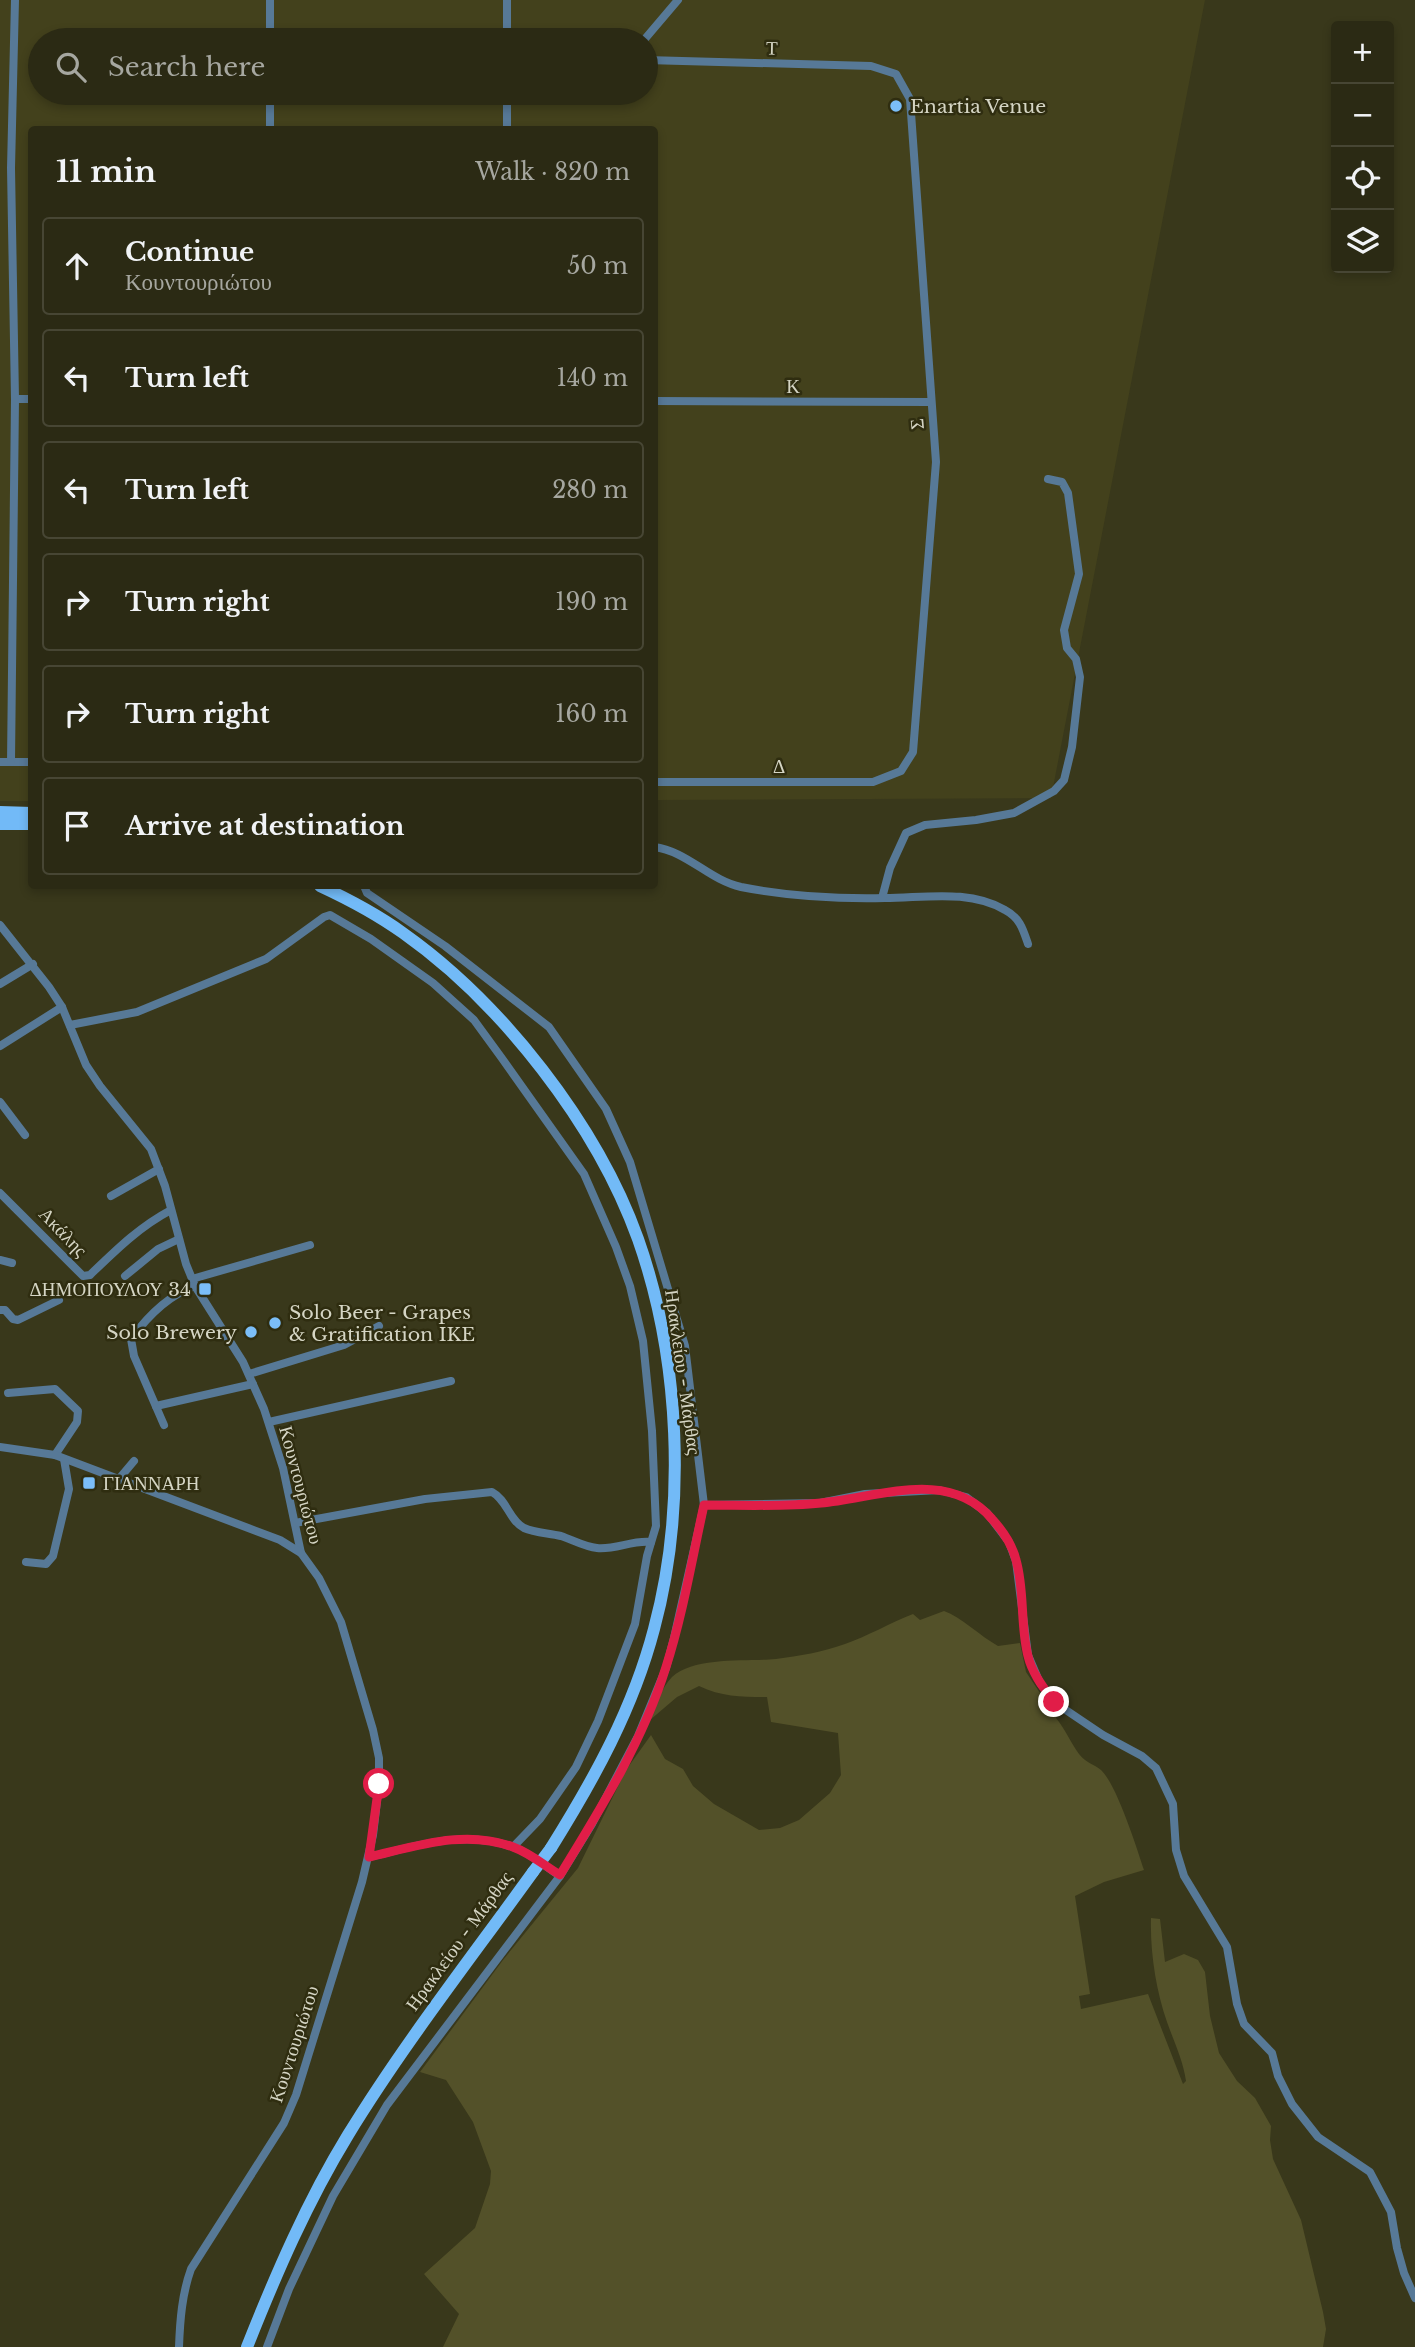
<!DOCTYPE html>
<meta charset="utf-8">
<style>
:root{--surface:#2b2a14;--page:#33321d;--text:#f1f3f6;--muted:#a6a7a0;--line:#474634}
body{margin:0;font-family:"Libre Baskerville",serif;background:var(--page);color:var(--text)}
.controls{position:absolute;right:21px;top:21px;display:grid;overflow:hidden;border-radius:7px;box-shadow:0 4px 10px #0003}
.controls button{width:63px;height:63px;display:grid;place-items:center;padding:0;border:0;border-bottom:2px solid var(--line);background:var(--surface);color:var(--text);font:35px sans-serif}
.stop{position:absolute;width:21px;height:21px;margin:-16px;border:5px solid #e11d48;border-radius:50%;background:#fff}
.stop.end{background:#e11d48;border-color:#fff;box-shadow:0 2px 7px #0008}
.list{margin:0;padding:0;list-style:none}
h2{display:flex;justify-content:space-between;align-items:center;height:91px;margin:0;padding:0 28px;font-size:30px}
h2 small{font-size:23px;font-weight:400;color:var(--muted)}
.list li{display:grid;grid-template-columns:46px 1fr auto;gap:21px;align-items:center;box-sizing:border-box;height:98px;margin:0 14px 14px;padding:0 14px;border:2px solid var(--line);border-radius:7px}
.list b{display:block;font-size:26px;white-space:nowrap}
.list p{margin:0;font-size:23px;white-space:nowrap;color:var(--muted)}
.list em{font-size:23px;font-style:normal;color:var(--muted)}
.icon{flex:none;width:38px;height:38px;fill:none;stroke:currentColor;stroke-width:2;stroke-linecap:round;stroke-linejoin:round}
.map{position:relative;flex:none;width:1415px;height:2347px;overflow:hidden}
.search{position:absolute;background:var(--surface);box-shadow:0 4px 10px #0003;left:28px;top:28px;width:630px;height:77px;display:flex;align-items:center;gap:18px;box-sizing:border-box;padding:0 24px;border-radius:38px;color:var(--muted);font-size:26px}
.panel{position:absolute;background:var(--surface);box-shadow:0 4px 10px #0003;left:28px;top:126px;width:630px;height:763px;border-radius:7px}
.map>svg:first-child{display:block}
.built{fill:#43411c;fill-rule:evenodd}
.green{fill:#535129}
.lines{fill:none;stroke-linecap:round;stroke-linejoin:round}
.street{stroke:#577997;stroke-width:8}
.primary{stroke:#72baf7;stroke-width:12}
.primary-bridge{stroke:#72baf7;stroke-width:12}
.route{stroke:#e11d48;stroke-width:9}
.poi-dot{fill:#7bbef8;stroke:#2f2d10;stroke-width:2.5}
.labels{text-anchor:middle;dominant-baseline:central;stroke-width:5;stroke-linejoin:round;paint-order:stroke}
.street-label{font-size:19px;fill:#d5d5c4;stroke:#2f2d10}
.poi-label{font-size:19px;fill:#d5d5c4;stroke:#2f2d10;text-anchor:start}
</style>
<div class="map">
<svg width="1415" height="2347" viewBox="0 0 1415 2347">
<rect width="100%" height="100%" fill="#39381b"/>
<!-- built -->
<path class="built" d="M0 0H1205L1051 798 655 800 654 130H32V801H0ZM40 40H646V93H40Z"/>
<!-- green -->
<path class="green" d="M944 1611C961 1617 980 1636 998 1646L1020 1643 1026 1672 1042 1696 1058 1710 1056 1718C1065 1729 1071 1743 1079 1754 1086 1763 1094 1764 1101 1770 1117 1785 1137 1849 1144 1870L1104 1882 1075 1896 1090 1994 1079 1996 1081 2009 1148 1994 1183 2084 1186 2081C1183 2060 1174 2042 1167 2022 1156 1990 1150 1952 1151 1918L1160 1919 1165 1962 1184 1954 1198 1960 1205 1972 1210 2016 1219 2053 1237 2081 1255 2098 1271 2126 1270 2140 1273 2159 1301 2220 1323 2312 1326 2329 1323 2347H443L459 2314 424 2274 475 2228 490 2184 491 2171 473 2122 446 2080 420 2072 503 1960 578 1868 626 1770 651 1735 665 1759 683 1769 693 1786 714 1804 759 1830 780 1828 799 1820 830 1793 841 1775 838 1733 771 1722 767 1697C742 1697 722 1697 699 1686L677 1697 650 1720C656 1706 661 1688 672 1677 695 1656 747 1662 776 1659 799 1656 823 1652 845 1644 868 1636 890 1623 913 1614L920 1620Z"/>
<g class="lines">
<!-- street -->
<g class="street">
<polyline points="270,40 270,0"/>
<polyline points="507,40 507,0"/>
<polyline points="644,40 678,0"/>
<polyline points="646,60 871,66 896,74 910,99 936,462 913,752 901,771 873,782 654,782"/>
<polyline points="507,93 507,130"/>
<polyline points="270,130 270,93"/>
<polyline points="15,399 32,399"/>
<polyline points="654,401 931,402"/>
<polyline points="0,762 32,762"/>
<polyline points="11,762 15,399 11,168 15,0"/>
<path d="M654 847C687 851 709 880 741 887 787 896 838 899 885 898 924 898 969 889 1005 910 1020 918 1023 929 1028 944"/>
<polyline points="882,898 890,868 906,833 925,825 976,820 1014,813 1054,791 1064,780 1072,747 1080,677 1076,659 1067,648 1064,630 1079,574 1068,493 1062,482 1048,479"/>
<path d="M0 925 49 987 62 1007 86 1065 100 1086 151 1149 165 1186 186 1264 195 1286 243 1362 264 1409 283 1468 301 1553 319 1578 341 1622 373 1730 379 1758V1784L373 1835 362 1882 296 2095 284 2123 191 2269C182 2294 180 2320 179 2347"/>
<polyline points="0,984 33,964"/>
<polyline points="70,1025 137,1012 266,959 324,917 330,915 371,939 433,983 474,1020 501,1057 584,1174 616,1247 630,1286 643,1341 652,1431 656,1526 647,1556 635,1624 598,1721 576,1767 540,1819 513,1847"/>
<polyline points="0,1046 62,1007"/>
<polyline points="0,1102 25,1135"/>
<path d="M0 1193 83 1276 90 1275C116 1250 139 1227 171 1210"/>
<polyline points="111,1196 159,1169"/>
<polyline points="0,1260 12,1263"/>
<polyline points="125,1276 158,1249 179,1239"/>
<polyline points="192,1279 310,1245"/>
<polyline points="0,1310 5,1310 13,1319 18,1320 59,1300"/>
<polyline points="249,1374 344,1345 379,1326"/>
<polyline points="8,1393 55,1389 78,1411 77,1422 55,1455"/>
<polyline points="156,1406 253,1384"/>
<polyline points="269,1422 451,1381"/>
<path d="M164 1425 134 1356 131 1339C147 1317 169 1295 195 1286"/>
<polyline points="0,1447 55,1455 280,1540 301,1553"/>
<polyline points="118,1480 134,1461"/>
<polyline points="704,1505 820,1503 865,1494 939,1490 966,1497 987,1513 1009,1542 1016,1561 1028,1655 1040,1683 1054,1702 1103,1735 1142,1756 1156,1768 1173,1804 1176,1850 1184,1876 1227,1947 1237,2004 1244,2024 1272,2053 1278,2076 1292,2104 1318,2137 1370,2172 1391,2212 1397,2248 1404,2273 1415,2298"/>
<path d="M295 1523 425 1499 492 1492C507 1500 509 1520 524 1528 535 1533 549 1533 561 1536 573 1540 585 1547 597 1548 615 1550 632 1540 651 1542"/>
<polyline points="26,1562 46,1564 53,1556 69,1489 64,1459"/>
<path d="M369 1857C417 1846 464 1829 513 1847 530 1853 545 1866 560 1876"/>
<polyline points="267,2347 289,2289 333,2196 387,2105 560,1876 592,1824 638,1736 666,1668 674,1638 704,1505 685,1346 630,1162 606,1109 549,1027 445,946 367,893 364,886"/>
</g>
<!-- primary -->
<g class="primary">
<polyline points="0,812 32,813"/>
<polyline points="0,824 32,824"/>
<path d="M320 886C348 899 378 915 403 933 502 1003 597 1125 638 1239 680 1358 687 1507 654 1629 633 1709 594 1779 551 1848"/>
<path d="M247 2347C276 2274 307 2202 348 2135 403 2045 471 1958 533 1872"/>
</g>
<!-- primary-bridge -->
<polyline class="primary-bridge" points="533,1872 551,1848"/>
</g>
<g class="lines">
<!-- route -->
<path class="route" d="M379 1784 369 1857C417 1846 465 1829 513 1847 530 1853 545 1866 560 1875 600 1810 643 1741 666 1667 683 1614 692 1559 704 1505 742 1505 782 1507 821 1503 877 1498 948 1467 992 1519 1003 1531 1012 1544 1016 1560 1025 1591 1020 1625 1028 1656 1032 1673 1043 1687 1054 1702"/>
</g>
<!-- markers -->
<g class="poi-dot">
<circle cx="896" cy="106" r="7"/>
<rect x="198" y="1282" width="14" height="14" rx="3.5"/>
<circle cx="275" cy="1323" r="7"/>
<circle cx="251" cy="1332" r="7"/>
<rect x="82" y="1476" width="14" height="14" rx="3.5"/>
</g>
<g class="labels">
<!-- street labels -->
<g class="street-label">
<text transform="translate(772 48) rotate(1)">Τ</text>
<text x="793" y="386">Κ</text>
<text transform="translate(917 424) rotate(-95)">Σ</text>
<text x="779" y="766">Δ</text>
<text transform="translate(63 1232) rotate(46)">Ακάλης</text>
<text transform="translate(683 1372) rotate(82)">Ηρακλείου - Μάρθας</text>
<text transform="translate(301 1485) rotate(75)">Κουντουριώτου</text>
<text transform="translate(459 1941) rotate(-54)">Ηρακλείου - Μάρθας</text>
<text transform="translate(294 2044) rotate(-72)">Κουντουριώτου</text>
</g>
<!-- poi labels -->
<g class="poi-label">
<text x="910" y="106">Enartia Venue</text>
<text x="191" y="1289" text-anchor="end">ΔΗΜΟΠΟΥΛΟΥ 34</text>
<text x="289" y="1312">Solo Beer - Grapes<tspan x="289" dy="22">&amp; Gratification IKE</tspan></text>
<text x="237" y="1332" text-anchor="end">Solo Brewery</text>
<text x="103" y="1483">ΓΙΑΝΝΑΡΗ</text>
</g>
</g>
</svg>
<div class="controls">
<button>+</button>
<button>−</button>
<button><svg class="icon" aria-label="locate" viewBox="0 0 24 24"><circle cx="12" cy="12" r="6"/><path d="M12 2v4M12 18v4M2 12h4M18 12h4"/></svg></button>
<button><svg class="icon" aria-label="layers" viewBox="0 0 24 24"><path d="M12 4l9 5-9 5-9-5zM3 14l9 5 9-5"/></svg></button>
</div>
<div class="stop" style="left:379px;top:1784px"></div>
<div class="stop end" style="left:1054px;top:1702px"></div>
<div class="search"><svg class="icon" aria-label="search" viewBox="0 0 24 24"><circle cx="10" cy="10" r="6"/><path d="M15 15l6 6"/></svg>Search here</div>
<section class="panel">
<h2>11 min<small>Walk · 820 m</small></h2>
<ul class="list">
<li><svg class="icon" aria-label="ahead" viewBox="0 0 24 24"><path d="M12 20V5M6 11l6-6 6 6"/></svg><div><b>Continue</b><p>Κουντουριώτου</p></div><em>50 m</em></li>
<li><svg class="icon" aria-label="left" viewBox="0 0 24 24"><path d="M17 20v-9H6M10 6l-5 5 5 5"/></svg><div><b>Turn left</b></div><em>140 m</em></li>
<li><svg class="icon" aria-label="left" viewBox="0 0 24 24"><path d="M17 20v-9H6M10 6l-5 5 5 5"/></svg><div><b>Turn left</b></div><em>280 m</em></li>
<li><svg class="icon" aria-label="right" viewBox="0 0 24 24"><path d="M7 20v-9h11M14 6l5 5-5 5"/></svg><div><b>Turn right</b></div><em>190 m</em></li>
<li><svg class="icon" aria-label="right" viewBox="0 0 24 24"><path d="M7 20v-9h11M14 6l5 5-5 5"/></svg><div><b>Turn right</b></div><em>160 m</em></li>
<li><svg class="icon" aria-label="arrive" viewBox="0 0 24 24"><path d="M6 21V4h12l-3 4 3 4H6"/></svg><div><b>Arrive at destination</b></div></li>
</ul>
</section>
</div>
